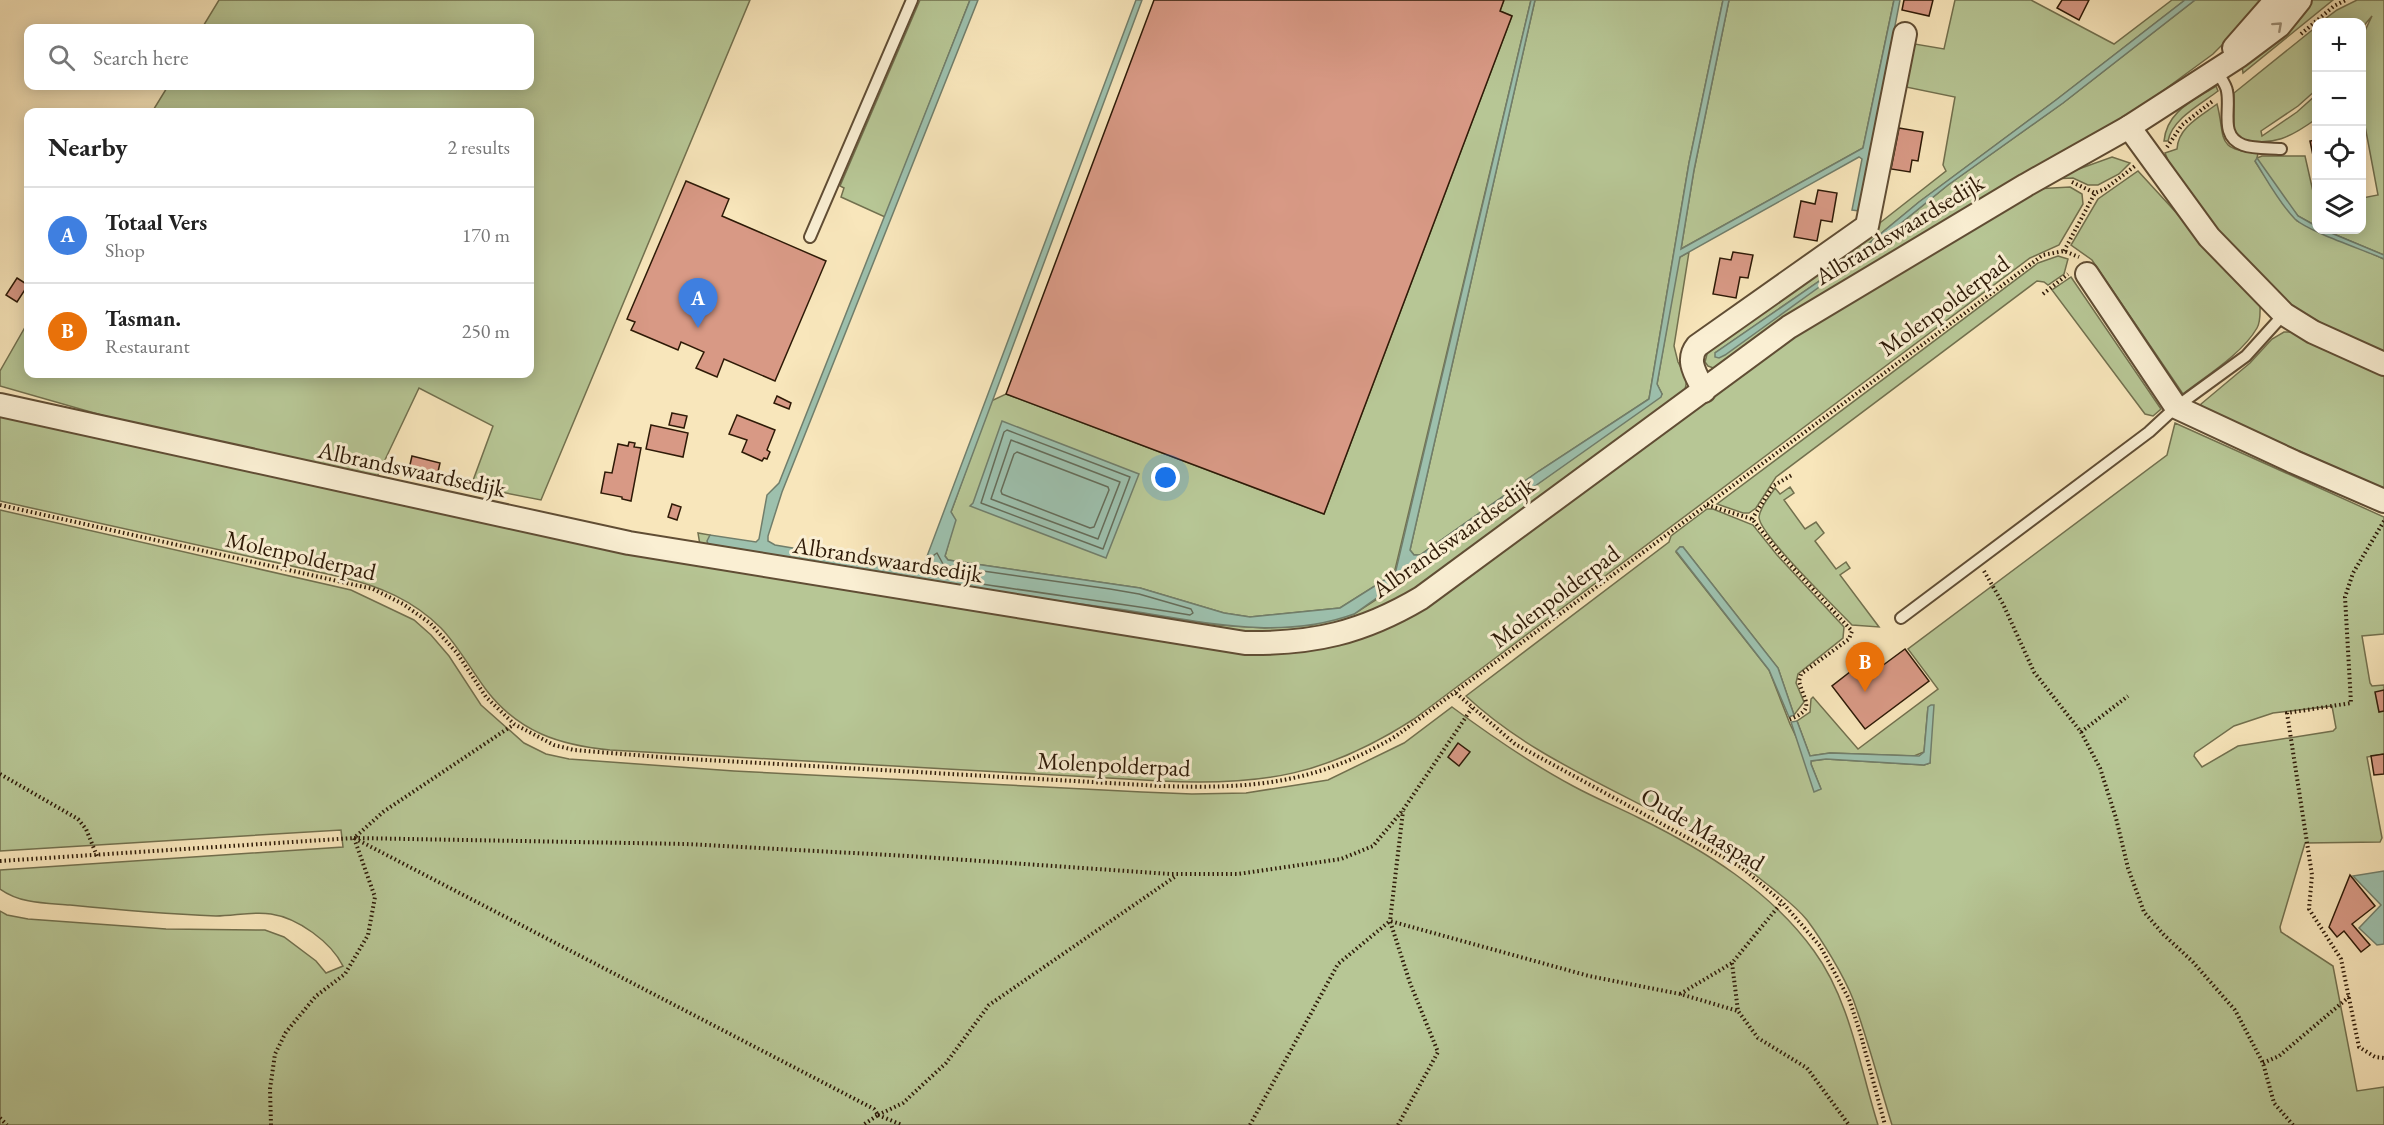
<!DOCTYPE html>
<meta charset="utf-8">
<style>
:root{--surface:#fff;--page:#f6f6f6;--text:#222;--muted:#767676;--line:#e0e0e0;--accent:#2563eb}
body{margin:0;font-family:"EB Garamond",serif;background:var(--page);color:var(--text)}
.controls{position:absolute;right:18px;top:18px;display:grid;overflow:hidden;border-radius:12px;box-shadow:0 3px 15px #0003}
.controls button{width:54px;height:54px;display:grid;place-items:center;padding:0;border:0;border-bottom:2px solid var(--line);background:var(--surface);color:var(--text);font:30px sans-serif}
.you{position:absolute;left:1166px;top:478px;width:21px;height:21px;margin:-15px;border:4px solid #fff;border-radius:50%;background:#1a73e8;box-shadow:0 0 0 9px #1a73e833}
.badge{display:grid;place-items:center;width:39px;height:39px;border-radius:50%;background:var(--accent);color:#fff;font-size:20px;font-weight:700}
.pin{position:absolute;translate:-50% -50px;filter:drop-shadow(0 2px 3px #0008)}
.pin::after{content:'';position:absolute;top:32px;width:21px;height:18px;background:inherit;clip-path:polygon(0 0,100% 0,50% 100%)}
.list{margin:0;padding:0;list-style:none}
h2{display:flex;justify-content:space-between;align-items:center;height:78px;margin:0;padding:0 24px;font-size:26px}
h2 small{font-size:20px;font-weight:400;color:var(--muted)}
.list li{display:grid;grid-template-columns:39px 1fr auto;gap:18px;align-items:center;box-sizing:border-box;height:96px;padding:0 24px;border-top:2px solid var(--line)}
.list b{display:block;font-size:22px;white-space:nowrap}
.list p{margin:0;font-size:20px;white-space:nowrap;color:var(--muted)}
.list em{font-size:20px;font-style:normal;color:var(--muted)}
.icon{flex:none;width:33px;height:33px;fill:none;stroke:currentColor;stroke-width:2;stroke-linecap:round;stroke-linejoin:round}
.map{position:relative;flex:none;width:2384px;height:1125px;overflow:hidden}
.search{position:absolute;background:var(--surface);box-shadow:0 3px 15px #0003;left:24px;top:24px;width:510px;height:66px;display:flex;align-items:center;gap:15px;box-sizing:border-box;padding:0 21px;border-radius:12px;color:var(--muted);font-size:22px}
.panel{position:absolute;background:var(--surface);box-shadow:0 3px 15px #0003;left:24px;top:108px;width:510px;height:270px;border-radius:12px}
.map>svg:first-child{display:block}
.green{fill:#b7c695;stroke:#72704e;stroke-width:1.5;fill-rule:evenodd}
.water{fill:#9dc0ad;stroke:#717e6b;stroke-width:1.5}
.lines{fill:none;stroke-linecap:round;stroke-linejoin:round}
.shore{stroke:#666d5a;stroke-width:1.5}
.building{fill:#d89985;stroke:#2e1a07;stroke-width:1.5}
.lane-casing{stroke:#604d34;stroke-width:14}
.street-casing{stroke:#604d34;stroke-width:26}
.path{stroke:#2e1a07;stroke-width:4;stroke-dasharray:1.5 3;stroke-linecap:butt}
.lane{stroke:#faefd3;stroke-width:10}
.street{stroke:#faefd3;stroke-width:22}
.oneway{stroke:#9e8f77}
.labels{text-anchor:middle;dominant-baseline:central;stroke-width:6;stroke-linejoin:round;paint-order:stroke}
.street-label{font-size:24px;fill:#2e1a07;stroke:#faefd3}
</style>
<div class="map">
<svg width="2384" height="1125" viewBox="0 0 2384 1125">
<rect width="100%" height="100%" fill="#f8e6bb"/>
<filter id="stains"><feTurbulence type="fractalNoise" baseFrequency=".00333" numOctaves="4"/><feColorMatrix values="0 0 0 0 .2 0 0 0 0 .09 0 0 0 0 .02 0 0 0 .5 -.17"/></filter>
<radialGradient id="worn" r=".72"><stop offset=".6" stop-color="#630" stop-opacity="0"/><stop offset="1" stop-color="#630" stop-opacity=".3"/></radialGradient>
<!-- green -->
<g class="green">
<polygon points="219,0 750,0 541,500 471,486 493,426 419,388 375,481 178,437 0,386 0,371 28,322 28,374 530,374 530,112 152,112 168,86 530,86 530,28 202,28"/>
<polygon points="920,0 970,0 885,217 841,197 844,188 840,186"/>
<polygon points="1504,0 1531,0 1394,574 1340,608 1250,617 1224,613 1140,588 948,560 945,556 955,520 951,512 991,401 1006,394 1324,514 1512,16 1500,11"/>
<polygon points="1535,0 1723,0 1689,163 1649,399 1539,471 1420,555 1414,555 1410,550"/>
<polygon points="1729,0 1894,0 1863,148 1681,249 1694,170"/>
<polygon points="1955,0 2031,0 2114,44 2172,0 2185,0 2056,100 1919,202 1844,264 1715,353 1847,267 1948,185 2063,103 2195,0 2267,0 2213,54 2123,120 1716,369 1708,366 1705,362 1708,350 1853,244 1946,171 1943,165 1955,97 1901,86 1909,43 1944,49"/>
<polygon points="2305,0 2333,0 2243,73 2242,66"/>
<polygon points="2357,0 2384,0 2384,255 2324,230 2362,230 2362,198 2378,195 2362,110 2362,37 2372,16 2362,28 2362,22 2321,22 2337,10"/>
<path d="M2316 27V90L2298 106 2261 131 2262 136 2297 112 2316 95V119C2291 137 2273 147 2241 139L2235 133 2234 127V93Z"/>
<path d="M2216 86 2218 91C2201 104 2172 119 2168 141H2164C2167 111 2193 101 2216 86Z"/>
<path d="M2217 104C2226 137 2214 150 2258 153L2257 158 2262 156H2305L2314 196H2316V226L2298 216 2255 161 2283 204 2297 221 2384 259V352C2352 338 2319 324 2290 304 2240 268 2205 214 2170 165L2165 153 2177 149C2178 127 2201 116 2217 104Z"/>
<polygon points="2112,157 2130,163 2119,174 2098,185 2088,185 2073,178 2051,179"/>
<path d="M2138 171 2260 304C2260 312 2261 321 2257 328 2242 354 2206 376 2183 394L2092 260 2071 245 2098 199Z"/>
<path d="M2070 187 2082 194 2083 204 2059 245 2030 258 1414 719C1327 775 1264 786 1161 781L610 750C559 745 519 732 487 691 471 670 459 647 441 628 413 600 379 586 341 577L0 501V413L406 506 629 551 1210 645 1340 642 1770 351 2035 189Z"/>
<polygon points="1689,252 1674,346 1678,362 1687,379 1685,390 1418,591 1337,627 1246,634 700,545 698,533 710,535 708,544 1013,596 1105,607 1219,625 1265,628 1312,625 1354,614 1385,594 1662,394 1657,384 1678,262 1680,257"/>
<polygon points="2058,256 2068,259 2064,274 2048,285 2044,282 2037,281 1776,477 1756,508 1749,513 1743,513 1717,504 2038,263"/>
<polygon points="2071,277 2161,409 2153,416 2145,414 2052,290"/>
<polygon points="2284,332 2292,332 2339,356 2384,375 2384,489 2201,407 2201,404 2250,363 2272,339"/>
<path d="M2175 423 2384 517V634L2362 636 2370 683 2372 686 2384 685V754L2367 757 2382 838 2380 842 2305 843 2280 927 2281 932 2333 966 2357 1091 2384 1087V1125H1892C1879 1083 1868 1040 1853 999 1844 976 1822 940 1807 920 1795 905 1778 893 1763 881 1670 804 1554 778 1466 696L1669 542 1671 536 1707 509H1713L1753 525 1777 555 1844 627 1843 638 1798 674 1796 683 1804 702 1794 715 1778 668 1683 547H1680L1676 552 1769 670 1790 724 1821 789 1811 764V761L1826 759 1924 765 1930 763 1928 707 1924 752 1914 756 1830 753 1810 756 1797 721 1810 712 1811 699 1813 697 1858 749 1938 689 1908 649 2167 455ZM2332 706 2336 728 2333 731 2238 746 2202 767 2194 756 2195 753 2234 726 2273 713Z"/>
<path d="M1790 487 1794 493 1784 500 1805 529 1816 522 1824 533 1815 541 1836 569 1846 562 1850 568 1840 575 1879 627 1852 625C1837 609 1758 533 1759 517 1760 507 1770 496 1775 488L1780 494Z"/>
<path d="M0 510 351 590 414 620 431 635 449 656 481 705 524 743 546 754 569 759 734 771 1142 792 1192 794 1246 793 1328 780 1404 743 1452 707C1491 736 1530 763 1573 786 1595 798 1617 807 1639 818 1704 850 1771 891 1814 951 1850 1000 1860 1068 1878 1125H0V911L7 915 28 919 166 929 265 930 284 937 316 961 326 973 343 966C331 942 298 918 271 914 253 911 234 916 216 916 167 914 119 910 70 905 46 903 21 904 0 889V870L343 847 341 830 0 851Z"/>
</g>
<!-- water -->
<g class="water">
<path d="M970 0H978L782 492 768 536V541L775 545 916 569 923 567 1136 0H1142L951 512 956 520 945 556 948 560 1140 588 1224 613 1250 617 1340 608 1394 574 1396 570 1531 0H1535L1410 550 1414 555H1420L1539 471 1649 399 1689 163 1723 0H1729L1694 170 1681 249 1863 148 1894 0H1900L1859 211 1852 210 1862 159 1859 157 1680 257 1657 384 1662 394 1661 397 1354 614C1272 644 1187 617 1103 607 971 590 840 566 708 544L707 541 710 535 756 542 759 539 767 495 779 483Z"/>
<polygon points="2185,0 2195,0 2063,103 1948,185 1847,267 1725,355 1719,358 1715,357 1715,353 1844,264 1919,202 2056,100"/>
<path d="M2257 158 2298 216 2316 226V230H2324L2384 255V259C2364 250 2309 232 2295 219 2279 203 2267 180 2255 161Z"/>
<polygon points="1002,421 1139,474 1106,558 970,506 973,503"/>
<polygon points="1680,547 1683,547 1778,668 1794,715 1789,717 1769,670 1676,551"/>
<polygon points="1931,705 1934,705 1930,763 1924,765 1826,759 1811,761 1811,764 1821,789 1814,792 1791,722 1797,721 1810,756 1830,753 1919,756 1924,752 1928,707"/>
<polygon points="2384,871 2384,944 2377,945 2359,928 2381,905 2353,876"/>
</g>
<g class="lines">
<!-- shore -->
<g class="shore">
<polygon points="1007,430 1130,477 1103,549 981,503 1004,432"/>
<polygon points="1011,440 1120,482 1098,539 991,499"/>
<polygon points="1017,452 1108,487 1109,490 1094,527 1090,528 1002,494 1001,491 1014,454"/>
<path d="M937 553 943 564 948 566 1110 589 1139 594 1191 609 1193 613 1190 615C1103 600 1015 591 929 575L927 571 934 555Z"/>
</g>
</g>
<!-- building -->
<g class="building">
<polygon points="1154,0 1504,0 1500,11 1512,16 1324,514 1006,394"/>
<polygon points="1904,0 1933,0 1929,16 1902,10"/>
<polygon points="2062,0 2089,0 2079,20 2057,8"/>
<polygon points="1899,128 1923,132 1918,161 1912,160 1910,172 1891,169"/>
<polygon points="2316,140 2316,170 2310,141"/>
<polygon points="686,181 729,199 722,216 826,261 775,381 724,359 717,377 696,368 704,352 681,342 678,350 631,330 635,322 627,319"/>
<polygon points="1818,190 1837,193 1832,222 1821,220 1817,241 1794,237 1801,201 1815,204"/>
<polygon points="1733,252 1753,255 1748,278 1740,277 1736,298 1713,294 1720,258 1731,260"/>
<polygon points="17,278 28,285 17,302 6,295"/>
<polygon points="777,396 791,403 789,409 774,403"/>
<polygon points="672,413 687,416 684,428 669,425"/>
<polygon points="737,415 775,430 767,450 770,452 767,459 764,458 762,461 742,452 747,440 729,434"/>
<polygon points="651,425 688,433 683,457 646,449"/>
<polygon points="629,442 635,443 634,447 641,448 631,501 622,499 622,497 601,493 605,472 612,473 618,444 628,446"/>
<polygon points="412,456 440,463 437,476 409,469"/>
<polygon points="672,504 681,507 677,520 668,517"/>
<polygon points="1905,649 1929,681 1865,729 1832,686 1855,668 1863,680"/>
<polygon points="2384,690 2384,711 2379,712 2375,692"/>
<polygon points="1458,743 1470,752 1459,766 1448,757"/>
<polygon points="2384,754 2384,774 2374,775 2371,756"/>
<polygon points="2350,875 2375,906 2352,924 2370,945 2361,952 2344,931 2337,937 2329,927"/>
</g>
<g class="lines">
<!-- lane casing -->
<g class="lane-casing">
<g id="lane">
<path d="M2216 70C2219 76 2226 84 2227 91 2231 110 2219 136 2243 145 2254 149 2269 148 2281 149"/>
<polyline points="810,237 912,0"/>
<polyline points="1901,618 2149,432 2176,407 2246,356 2284,314"/>
</g>
</g>
<!-- street casing -->
<g class="street-casing">
<g id="street">
<polyline points="2234,48 2276,0"/>
<polyline points="2129,127 2209,237 2284,314 2313,332 2384,364"/>
<polyline points="2087,274 2176,407 2294,462 2384,501"/>
<path d="M1704 391C1697 376 1685 361 1697 346L1867 226 1905 34"/>
<path d="M0 405 629 543 1245 643C1313 644 1362 633 1421 598L1789 327 2026 185 2129 127 2239 56 2279 26 2300 0"/>
</g>
</g>
<!-- path -->
<g class="path">
<polyline points="2301,34 2334,6 2346,0"/>
<polyline points="2167,147 2182,125 2214,100"/>
<polyline points="2072,182 2095,193 2105,189 2135,166"/>
<polyline points="2064,251 2095,193"/>
<polyline points="2043,294 2068,274"/>
<path d="M0 505 373 589 403 604 430 623 457 653 486 697 514 724 554 745 574 750 672 758 1161 786C1252 789 1316 784 1396 736L2043 255 2064 251 2079 257"/>
<path d="M1707 505 1752 519 1782 556 1852 631 1849 639 1801 674 1799 681C1804 702 1817 709 1788 720"/>
<polyline points="1752,519 1773,486 1792,475"/>
<polyline points="2384,521 2353,573 2345,597 2351,703 2287,713 2312,875 2309,909 2341,959 2359,1047 2375,1057 2384,1058"/>
<polyline points="1984,571 2003,604 2034,672 2081,732 2100,768 2116,818 2128,868 2144,912 2164,935 2192,961 2235,1010 2263,1063 2274,1103 2293,1125"/>
<polyline points="1456,693 1515,744 1741,867 1782,902 1820,946 1849,999 1860,1032 1885,1125"/>
<polyline points="2081,732 2128,696"/>
<polyline points="0,774 78,819 86,829 97,856"/>
<polyline points="354,838 686,844 908,856 1170,874 1238,874 1341,859 1373,846 1403,810 1472,708"/>
<polyline points="0,861 354,838 874,1109 878,1115 863,1125"/>
<polyline points="1732,963 1738,1011 1758,1038 1807,1068 1849,1125"/>
<polyline points="1680,994 1732,963 1782,902"/>
<polyline points="2263,1063 2279,1056 2350,996"/>
<polyline points="878,1115 903,1103 946,1063 989,1005 1176,876"/>
<polyline points="878,1115 902,1125"/>
<polyline points="0,1118 7,1125"/>
<polyline points="271,1125 270,1089 275,1054 286,1032 316,996 345,974 368,935 375,897 354,838 383,812 513,725"/>
<polyline points="1250,1125 1338,964 1390,921 1589,976 1680,994 1738,1011"/>
<polyline points="1398,1125 1438,1052 1410,983 1390,921 1403,811"/>
</g>
<!-- lane -->
<use href="#lane" class="lane"/>
<!-- street -->
<use href="#street" class="street"/>
</g>
<!-- one-way arrows -->
<defs><path id="oneway-chevron" d="M-2-3.5L2.5 0L-2 3.5" fill="none" stroke-width="1.6" stroke-linecap="round" stroke-linejoin="round" transform="scale(1.5)"/></defs>
<use class="oneway" href="#oneway-chevron" transform="translate(2278 26) rotate(-42)"/>
<g class="labels">
<!-- street labels -->
<g class="street-label">
<text transform="translate(1899 229) rotate(-31)">Albrandswaardsedijk</text>
<text transform="translate(1944 305) rotate(-36)">Molenpolderpad</text>
<text transform="translate(412 469) rotate(12)">Albrandswaardsedijk</text>
<text transform="translate(1453 537) rotate(-35)">Albrandswaardsedijk</text>
<text transform="translate(301 555) rotate(13)">Molenpolderpad</text>
<text transform="translate(888 559) rotate(9)">Albrandswaardsedijk</text>
<text transform="translate(1555 596) rotate(-37)">Molenpolderpad</text>
<text transform="translate(1114 764) rotate(3)">Molenpolderpad</text>
<text transform="translate(1703 829) rotate(31)">Oude Maaspad</text>
</g>
</g>
<rect width="100%" height="100%" filter="url(#stains)"/>
<rect width="100%" height="100%" fill="url(#worn)"/>
</svg>
<div class="controls">
<button>+</button>
<button>−</button>
<button><svg class="icon" aria-label="locate" viewBox="0 0 24 24"><circle cx="12" cy="12" r="6"/><path d="M12 2v4M12 18v4M2 12h4M18 12h4"/></svg></button>
<button><svg class="icon" aria-label="layers" viewBox="0 0 24 24"><path d="M12 4l9 5-9 5-9-5zM3 14l9 5 9-5"/></svg></button>
</div>
<div class="you"></div>
<div class="pin badge" style="left:698px;top:328px;background:#3f7fe0">A</div>
<div class="pin badge" style="left:1865px;top:692px;background:#e8710a">B</div>
<div class="search"><svg class="icon" aria-label="search" viewBox="0 0 24 24"><circle cx="10" cy="10" r="6"/><path d="M15 15l6 6"/></svg>Search here</div>
<section class="panel">
<h2>Nearby<small>2 results</small></h2>
<ul class="list">
<li><span class="badge" style="background:#3f7fe0">A</span><div><b>Totaal Vers</b><p>Shop</p></div><em>170 m</em></li>
<li><span class="badge" style="background:#e8710a">B</span><div><b>Tasman.</b><p>Restaurant</p></div><em>250 m</em></li>
</ul>
</section>
</div>
